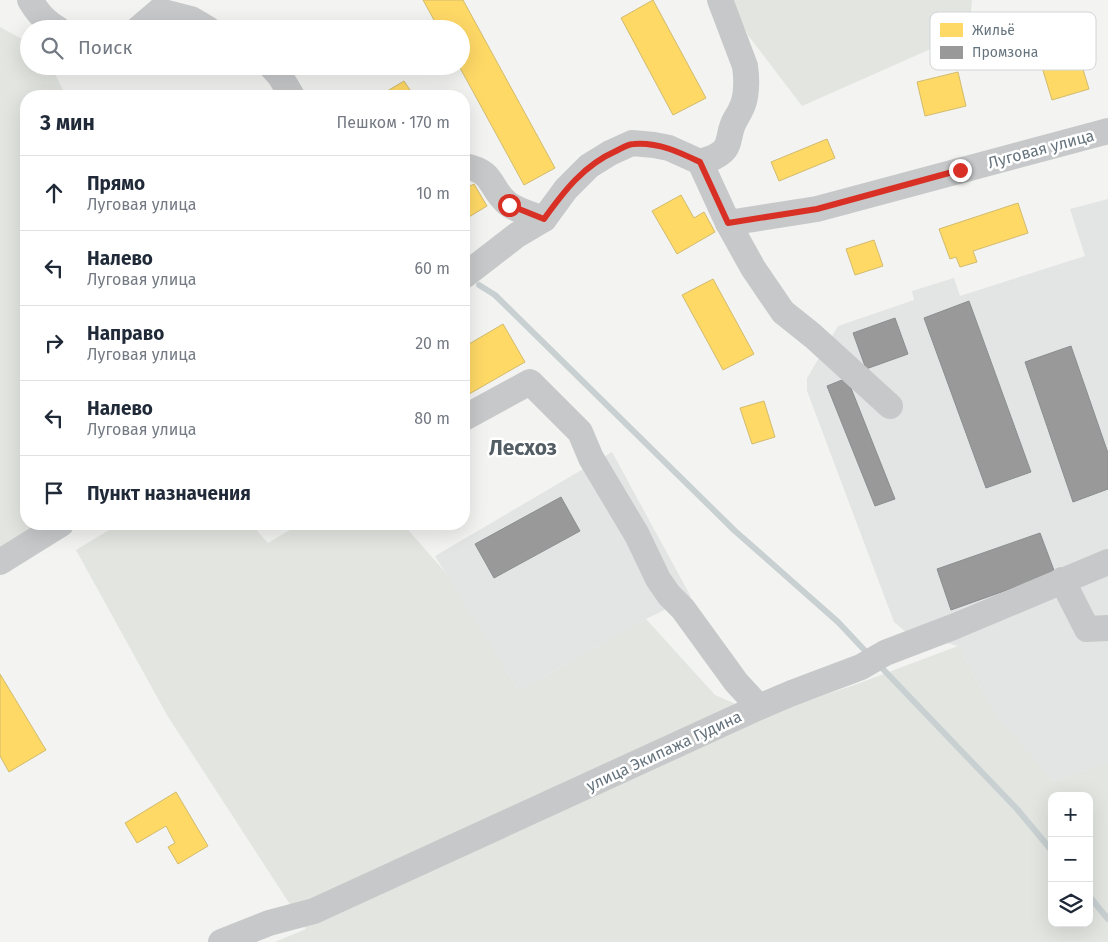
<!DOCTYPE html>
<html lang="ru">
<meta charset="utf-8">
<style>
:root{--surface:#fff;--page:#f2f2f3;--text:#1f2937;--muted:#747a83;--line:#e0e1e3}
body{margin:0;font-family:"Fira Sans",sans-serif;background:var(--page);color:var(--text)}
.controls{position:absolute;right:15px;bottom:15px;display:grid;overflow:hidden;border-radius:10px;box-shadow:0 5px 20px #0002}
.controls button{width:45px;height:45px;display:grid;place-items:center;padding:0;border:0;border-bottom:1px solid var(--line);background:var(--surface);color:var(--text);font:25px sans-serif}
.stop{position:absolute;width:15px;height:15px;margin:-11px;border:4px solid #d93025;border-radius:50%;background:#fff}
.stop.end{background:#d93025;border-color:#fff;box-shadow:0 1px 5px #0008}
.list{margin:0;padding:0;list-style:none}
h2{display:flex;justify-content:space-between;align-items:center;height:65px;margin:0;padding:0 20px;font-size:21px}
h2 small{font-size:16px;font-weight:400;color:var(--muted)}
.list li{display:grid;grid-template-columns:32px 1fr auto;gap:15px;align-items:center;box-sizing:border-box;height:75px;padding:0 20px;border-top:1px solid var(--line)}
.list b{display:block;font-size:19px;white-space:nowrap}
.list p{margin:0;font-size:16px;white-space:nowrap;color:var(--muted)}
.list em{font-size:16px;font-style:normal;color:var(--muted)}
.icon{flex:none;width:28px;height:28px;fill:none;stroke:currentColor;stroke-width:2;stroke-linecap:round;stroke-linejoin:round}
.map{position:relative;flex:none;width:1108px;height:942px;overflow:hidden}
.search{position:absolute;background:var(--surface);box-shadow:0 5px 20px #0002;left:20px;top:20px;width:450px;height:55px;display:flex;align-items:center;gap:12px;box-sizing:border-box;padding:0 18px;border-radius:28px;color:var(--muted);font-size:19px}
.panel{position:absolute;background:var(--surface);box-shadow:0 5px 20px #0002;left:20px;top:90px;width:450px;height:440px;border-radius:20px}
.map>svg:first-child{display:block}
.built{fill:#e3e4e4}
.green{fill:#e2e5e0;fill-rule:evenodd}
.homes{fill:#ffd966;stroke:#d1bb6d}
.industry{fill:#999;stroke:#8a8e91}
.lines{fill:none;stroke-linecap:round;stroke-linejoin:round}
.stream{stroke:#c8d0d2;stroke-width:6}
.minor{stroke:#c7c8c9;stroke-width:26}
.route{stroke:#d93025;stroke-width:6}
.labels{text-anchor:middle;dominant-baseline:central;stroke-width:5;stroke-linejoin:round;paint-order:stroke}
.street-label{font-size:16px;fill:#66747e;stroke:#fff}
.district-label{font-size:21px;font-weight:bold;fill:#535d64;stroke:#fff}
.key{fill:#fff;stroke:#d1d5d8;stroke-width:1}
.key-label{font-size:14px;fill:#66747e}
</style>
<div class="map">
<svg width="1108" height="942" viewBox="0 0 1108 942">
<rect width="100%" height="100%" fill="#f3f3f1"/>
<!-- built -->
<g class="built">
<polygon points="1108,199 1108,762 1054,781 997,718 958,646 907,633 894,622 807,391 807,378 838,326 914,300 912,291 954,278 960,296 1085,256 1070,209"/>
<polygon points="612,452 691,597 646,619 519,691 435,556"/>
</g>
<!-- green -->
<g class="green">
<polygon points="731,0 972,0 969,32 802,106 748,35"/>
<polygon points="0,27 29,43 29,66 51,66 66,96 26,96 26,524 61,524 0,562"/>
<path d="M119 524H251L268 543 300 524H403L445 572 519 691 646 619 715 695 763 716 857 684 958 646 997 718 1054 781 1108 762V942H275L306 929 167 715 76 550ZM1052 796H1089V923H1052Z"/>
</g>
<!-- homes -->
<g class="homes">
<polygon points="423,0 463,0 555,168 524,185 459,66 461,66 461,29 439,29"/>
<polygon points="653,0 706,98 673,115 621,18"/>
<polygon points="1078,53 1089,89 1052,100 1041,64"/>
<polygon points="958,72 966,106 925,116 917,82"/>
<polygon points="404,81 414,96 379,96"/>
<polygon points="827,139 835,158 779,181 771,162"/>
<polygon points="474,184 487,206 464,220 464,189"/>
<polygon points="681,195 694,218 704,212 715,232 677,254 652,211"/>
<polygon points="1018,203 1028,233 973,251 977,262 960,267 956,257 950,259 939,229"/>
<polygon points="874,240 883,266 855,275 846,249"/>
<polygon points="713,279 754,354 723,370 682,295"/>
<polygon points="503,324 525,362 464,397 464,347"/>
<polygon points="764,401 775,437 752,444 740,408"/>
<polygon points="0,674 46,750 9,772 0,756"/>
<polygon points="176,792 208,846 178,864 168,847 175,843 166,826 137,843 125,823"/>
</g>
<!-- industry -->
<g class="industry">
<polygon points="969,301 1031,472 986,488 924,318"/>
<polygon points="895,318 908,354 866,369 853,333"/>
<polygon points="1071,346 1108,453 1108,489 1073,502 1025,362"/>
<polygon points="847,378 895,499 875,506 827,386"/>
<polygon points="561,497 580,531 494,578 475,544"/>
<polygon points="1040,533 1055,573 951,610 937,569"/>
</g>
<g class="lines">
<!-- stream -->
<g class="stream">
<polyline points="479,285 495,295 735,531 838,622 870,656"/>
<polyline points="879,665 1017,809 1052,851"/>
<polyline points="1089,896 1108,919"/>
</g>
<!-- minor -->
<g class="minor">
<path d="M30 0C37 12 45 22 58 29"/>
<polyline points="138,29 159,11 191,19 208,29"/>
<polyline points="271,66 280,76 292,96"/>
<path d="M700 162C710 159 718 157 725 149 730 142 729 135 732 127 734 120 738 116 741 109 747 98 747 79 745 66L720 0"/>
<path d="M464 166C496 172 488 187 507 203 517 211 533 215 544 219"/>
<polyline points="728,223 817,209 1108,131"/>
<polyline points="464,276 517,235 544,219 566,189 589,166 610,153 632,143 654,145 669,148 700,162 728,223 753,268 783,312 813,336 890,406"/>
<polyline points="464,418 530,382 580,432 591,458 637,535 658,579 669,595 683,609 736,682 759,707"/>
<polyline points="0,562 61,524"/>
<polyline points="1062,580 1087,629 1108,628"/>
<polyline points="221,942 269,923 314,911 759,707 792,693 861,667 885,653 953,627 1108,562"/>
</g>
</g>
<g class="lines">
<!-- route -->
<path class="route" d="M509 205 544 219C564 191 584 165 616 151 622 148 628 144 634 144 658 142 679 152 700 162L728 223 817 209 960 170"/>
</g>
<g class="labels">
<!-- street labels -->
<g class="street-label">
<text transform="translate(1041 149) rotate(-15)">Луговая улица</text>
<text transform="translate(664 751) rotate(-25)">улица Экипажа Гудина</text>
</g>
<!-- district labels -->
<g class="district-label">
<text x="523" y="448">Лесхоз</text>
</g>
</g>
<!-- legend -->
<rect x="930" y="12" width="166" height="58" rx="8" class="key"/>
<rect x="940" y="23" width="23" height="14" fill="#ffd966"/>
<rect x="940" y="46" width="23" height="13" fill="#999"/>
<g class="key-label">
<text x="972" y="35">Жильё</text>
<text x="972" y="57">Промзона</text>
</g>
</svg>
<div class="controls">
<button>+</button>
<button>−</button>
<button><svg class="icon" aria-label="layers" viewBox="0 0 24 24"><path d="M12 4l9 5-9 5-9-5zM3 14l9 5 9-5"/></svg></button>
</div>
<div class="stop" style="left:509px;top:205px"></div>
<div class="stop end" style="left:960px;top:170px"></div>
<div class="search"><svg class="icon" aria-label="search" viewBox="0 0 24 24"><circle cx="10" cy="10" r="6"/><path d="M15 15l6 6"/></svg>Поиск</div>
<section class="panel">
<h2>3 мин<small>Пешком · 170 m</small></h2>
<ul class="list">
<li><svg class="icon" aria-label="ahead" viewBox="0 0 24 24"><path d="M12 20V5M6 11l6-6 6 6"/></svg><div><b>Прямо</b><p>Луговая улица</p></div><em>10 m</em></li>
<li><svg class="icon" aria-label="left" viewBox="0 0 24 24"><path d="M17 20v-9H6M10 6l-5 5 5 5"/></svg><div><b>Налево</b><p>Луговая улица</p></div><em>60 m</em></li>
<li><svg class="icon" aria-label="right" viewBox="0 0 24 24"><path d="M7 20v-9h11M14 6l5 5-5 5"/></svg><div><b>Направо</b><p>Луговая улица</p></div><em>20 m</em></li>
<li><svg class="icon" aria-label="left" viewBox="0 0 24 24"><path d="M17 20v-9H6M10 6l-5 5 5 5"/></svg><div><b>Налево</b><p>Луговая улица</p></div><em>80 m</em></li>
<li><svg class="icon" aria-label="arrive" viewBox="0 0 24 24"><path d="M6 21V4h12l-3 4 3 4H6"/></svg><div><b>Пункт назначения</b></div></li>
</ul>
</section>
</div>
